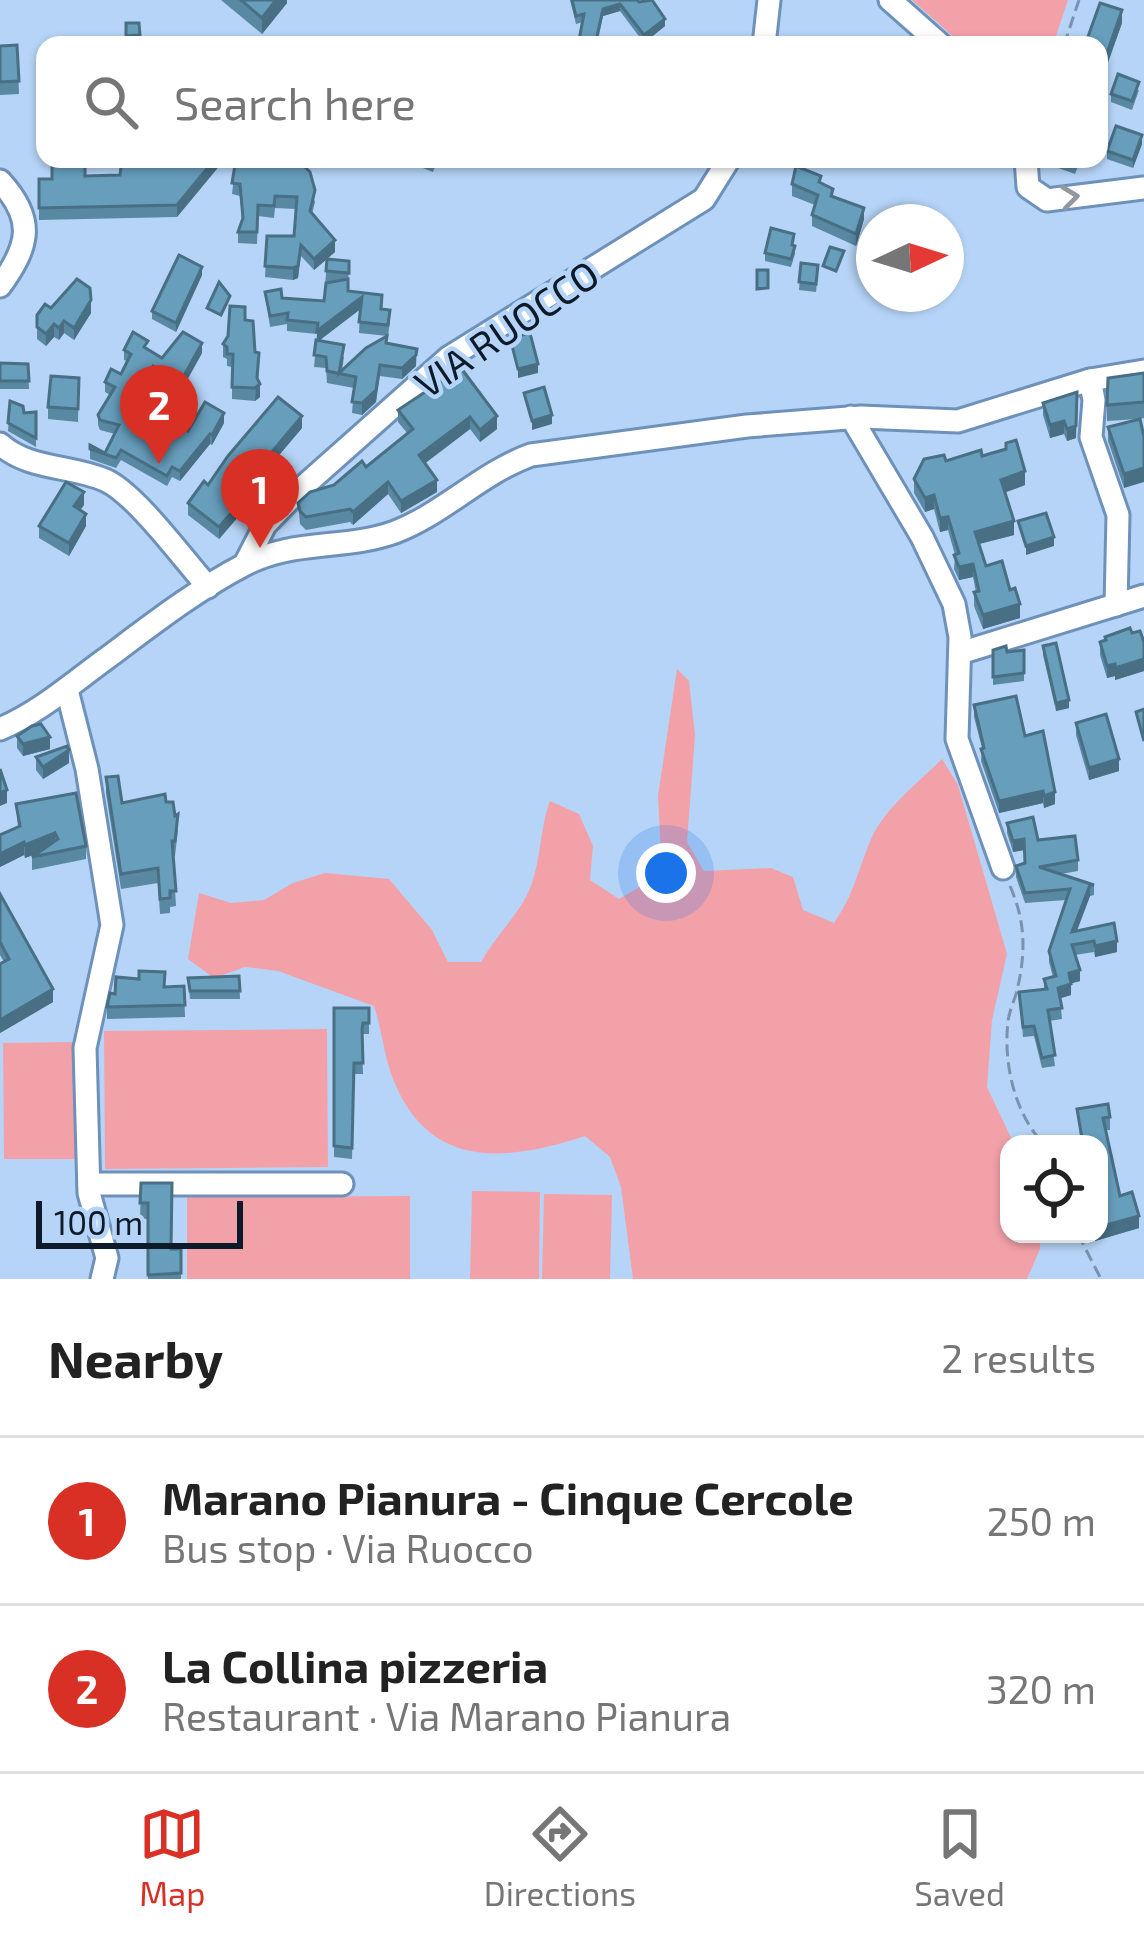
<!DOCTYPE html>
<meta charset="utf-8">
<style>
:root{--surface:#fff;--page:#f6f6f6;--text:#222;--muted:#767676;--line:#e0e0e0;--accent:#d93025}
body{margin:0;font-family:"Exo 2",sans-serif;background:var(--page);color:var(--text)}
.controls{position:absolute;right:36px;bottom:36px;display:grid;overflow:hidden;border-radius:24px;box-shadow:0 3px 9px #0004}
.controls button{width:108px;height:108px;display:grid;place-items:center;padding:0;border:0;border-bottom:3px solid var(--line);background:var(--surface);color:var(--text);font:60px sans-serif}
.compass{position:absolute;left:856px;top:204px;width:108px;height:108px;border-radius:50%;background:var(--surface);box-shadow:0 3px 9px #0004;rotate:86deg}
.scale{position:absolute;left:36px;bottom:30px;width:207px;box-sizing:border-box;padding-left:12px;border:6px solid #0c1a29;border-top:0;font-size:33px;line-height:42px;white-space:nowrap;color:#0c1a29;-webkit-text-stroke:9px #b6d4f7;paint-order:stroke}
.you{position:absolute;left:666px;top:873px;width:42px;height:42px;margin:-30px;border:9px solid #fff;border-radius:50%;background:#1a73e8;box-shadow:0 0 0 18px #1a73e833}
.badge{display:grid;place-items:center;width:78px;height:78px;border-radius:50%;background:var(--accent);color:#fff;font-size:39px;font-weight:700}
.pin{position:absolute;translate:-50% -99px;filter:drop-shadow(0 3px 6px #0008)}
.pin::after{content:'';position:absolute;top:63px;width:42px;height:36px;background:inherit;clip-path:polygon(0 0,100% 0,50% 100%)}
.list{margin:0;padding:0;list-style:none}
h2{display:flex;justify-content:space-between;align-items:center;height:156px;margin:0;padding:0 48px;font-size:51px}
h2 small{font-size:39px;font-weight:400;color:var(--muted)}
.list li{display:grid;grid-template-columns:78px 1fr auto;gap:36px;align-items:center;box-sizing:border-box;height:168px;padding:0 48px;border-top:3px solid var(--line)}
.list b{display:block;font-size:45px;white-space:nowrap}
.list p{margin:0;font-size:39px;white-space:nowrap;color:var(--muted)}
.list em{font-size:39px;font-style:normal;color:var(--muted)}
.icon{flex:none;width:66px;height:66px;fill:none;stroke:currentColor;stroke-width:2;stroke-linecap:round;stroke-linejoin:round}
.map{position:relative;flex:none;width:1144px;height:1279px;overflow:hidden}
.search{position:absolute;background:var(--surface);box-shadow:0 3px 9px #0004;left:36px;right:36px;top:36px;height:132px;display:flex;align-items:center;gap:30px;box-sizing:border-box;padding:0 42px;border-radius:24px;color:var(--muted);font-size:45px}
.sheet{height:492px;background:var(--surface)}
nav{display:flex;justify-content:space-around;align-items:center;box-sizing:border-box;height:168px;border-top:3px solid var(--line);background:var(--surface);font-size:33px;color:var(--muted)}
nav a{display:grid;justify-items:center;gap:6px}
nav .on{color:var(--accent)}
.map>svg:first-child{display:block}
.green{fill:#f3a1a9}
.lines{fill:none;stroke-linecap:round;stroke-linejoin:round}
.minor-casing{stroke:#6e91ba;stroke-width:27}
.path{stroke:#7992ad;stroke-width:3;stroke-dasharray:12 6;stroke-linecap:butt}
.minor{stroke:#fff;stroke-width:21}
.wall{fill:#5988a2}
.shaded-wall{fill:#486f84}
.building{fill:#679ebc;stroke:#486f84;stroke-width:3}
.oneway{stroke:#92989f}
.labels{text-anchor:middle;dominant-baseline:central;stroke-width:9;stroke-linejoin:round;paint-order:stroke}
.street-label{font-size:39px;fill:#0c1a29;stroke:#b6d4f7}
</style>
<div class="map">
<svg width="1144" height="1279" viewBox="0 0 1144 1279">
<rect width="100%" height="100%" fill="#b6d4f7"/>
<!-- green -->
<g class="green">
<polygon points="912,0 1068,0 1053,45 963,45"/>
<path d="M677 669 689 681 695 735 687 842 704 871 771 868 793 877 803 910 834 923C855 893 858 869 872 837 886 807 919 782 942 759L958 785 1007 954 992 1020 987 1087 1014 1144H1009V1234H1040V1249L1027 1279H633L621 1187 610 1157 585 1136C505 1162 429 1170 393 1079 384 1056 382 1030 374 1006L278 971 245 967 214 978 188 959 199 893 231 903 264 900 293 883 325 873 389 879 432 930 448 962H481C494 939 514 919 526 897 541 870 539 830 550 801L579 814 593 846 590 880 619 899 646 883 661 854 658 796Z"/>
<polygon points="327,1029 328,1167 105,1169 104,1031"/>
<polygon points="75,1042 76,1159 4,1159 3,1043"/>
<polygon points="472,1191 540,1192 539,1279 470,1279"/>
<polygon points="544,1194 612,1195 610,1279 542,1279"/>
<polygon points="410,1196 410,1279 187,1279 187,1197"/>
</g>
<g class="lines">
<!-- minor casing -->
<g class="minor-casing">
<g id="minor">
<polyline points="890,0 941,45"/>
<polyline points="764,45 769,0"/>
<polyline points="1026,159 1028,187 1047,200 1144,188"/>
<path d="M0 181C35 219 30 245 0 286"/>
<polyline points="1090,380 1094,400 1091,437 1118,515 1116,605"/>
<polyline points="851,417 922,537 954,604 960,637 957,739 1003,868"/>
<path d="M0 444C29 470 70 465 105 480 135 493 184 560 208 587"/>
<polyline points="245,564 265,525 296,493 448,358 704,199 729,159"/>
<polyline points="960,653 1144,596"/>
<polyline points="67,690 87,769 112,925 85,1048 89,1193 107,1258 102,1279"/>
<path d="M0 729C40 712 71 684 107 658 150 626 196 590 244 565 292 539 346 550 395 532 443 514 481 473 531 455L747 426 861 417 958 421 1090 380 1144 371"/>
<polyline points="89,1184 342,1184"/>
</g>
</g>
<!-- path -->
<g class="path">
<polyline points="1064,45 1079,0"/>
<path d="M1010 886C1025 920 1026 950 1018 986 1016 998 1009 1010 1008 1022 1003 1063 1015 1115 1044 1144"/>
<polyline points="1078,1234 1101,1279"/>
</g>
<!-- minor -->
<use href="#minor" class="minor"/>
</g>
<!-- wall -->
<g class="wall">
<polygon points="221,0 287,0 287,3 262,34"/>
<polygon points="570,0 637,0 665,26 644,43 620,11 603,16 597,45 578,45 583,22 576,24"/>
<polygon points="1122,23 1107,65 1099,63 1099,45"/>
<polygon points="17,45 19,94 0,95 0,46"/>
<polygon points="45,86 45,127 38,119 38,107"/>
<polygon points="1139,90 1132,110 1111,102 1111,94"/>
<polygon points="1142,144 1133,168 1107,159 1107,151"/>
<polygon points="122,159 225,159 177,217 39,220 39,179 120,175"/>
<polygon points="236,159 306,159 302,163 315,202 312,214 335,252 314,270 301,256 298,278 293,280 265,277 267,236 294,236 296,209 275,208 274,218 258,216 257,244 238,243 238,232 242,220 240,196 232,194"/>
<polygon points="400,159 438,159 433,172"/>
<polygon points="1047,159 1081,159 1075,174 1047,164"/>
<polygon points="821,183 833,197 864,219 856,246 812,226 812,215 815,205 792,196 792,184"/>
<polygon points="794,245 795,254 791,267 765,261 765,253"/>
<polygon points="327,259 349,261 348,291 381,309 390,321 388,336 359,333 360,309 319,341 344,357 342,371 387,343 417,349 416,366 402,379 380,376 376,402 362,415 352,413 354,388 327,383 326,368 314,367 317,334 287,331 287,324 270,327 265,292 282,298 324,301"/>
<polygon points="801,263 818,273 816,292 799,290"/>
<polygon points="202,275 176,332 152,319 152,311"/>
<polygon points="51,308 91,313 74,340 64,333 59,340 54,337 46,346 37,339 37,315"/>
<polygon points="245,320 259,366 258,380 260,397 255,401 232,399 232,367 227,366 227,359 223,357 223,344"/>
<polygon points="124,350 148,350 162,358 202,353 181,391 153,376 146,389 152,402 141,423 163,434 224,423 212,445 210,444 180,481 172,477 167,486 121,460 116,468 90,459 90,445 105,453 115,434 100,430 98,425 98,415 110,395 105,392 105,382 121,374 127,361 124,360"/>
<polygon points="0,363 28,364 29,389 0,389"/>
<polygon points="461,368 497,429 480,442 470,429 425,463 437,492 401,513 388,494 353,525 350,522 306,530 300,524 298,503 366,467 408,434 398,422 398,410"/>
<polygon points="1144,373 1144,418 1140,419 1124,488 1108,441 1108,427 1139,419 1107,421 1107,405"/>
<polygon points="79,378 78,422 48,419 48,407"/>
<polygon points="1077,392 1076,438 1067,441 1064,434 1050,438 1043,415 1043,403"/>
<polygon points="10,401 24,413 36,412 36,447 8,431"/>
<polygon points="302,428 260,477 272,497 247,522 238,517 219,539 188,515 188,503 208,485"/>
<polygon points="982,456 1025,485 1005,492 1014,535 979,544 986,566 1020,618 983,629 974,606 974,592 976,592 973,577 959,580 954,569 955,555 948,530 940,532 934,509 925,512 914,493 914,479 946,461"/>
<polygon points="84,505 80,510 86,526 69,556 39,538 39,526"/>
<polygon points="1132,633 1144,642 1144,671 1115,680 1115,676 1107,678 1100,655 1100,642 1105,641 1105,637"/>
<polygon points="1043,646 1069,708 1056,711 1043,655"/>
<polygon points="993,650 1007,652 1024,650 1024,681 993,685"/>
<polygon points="974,705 1025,736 1055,804 1044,808 1043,803 999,813 981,761 982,748 974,717"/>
<polygon points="1076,723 1119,771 1089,780 1076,735"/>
<polygon points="17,736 50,749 23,756 17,748"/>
<polygon points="36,757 69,763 43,779 36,770"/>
<polygon points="106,777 122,803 166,802 178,830 175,856 173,856 176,906 170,907 170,913 160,914 158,883 121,889 106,793"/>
<polygon points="16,804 86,846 86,859 32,870 32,857 39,853 25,858 24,855 0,867 0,835 18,827"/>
<polygon points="1007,823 1078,860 1078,871 1061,874 1094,885 1094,895 1090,896 1077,931 1117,952 1095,957 1094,952 1075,955 1080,981 1071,983 1071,995 1060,998 1062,1019 1049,1021 1055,1066 1042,1068 1034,1036 1023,1037 1019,992 1044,989 1044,979 1053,977 1049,962 1049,951 1066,900 1025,903 1016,877 1016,866 1025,864 1024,850 1013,852 1007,833"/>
<polygon points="0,894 53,1002 0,1033 0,964 4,962 0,955"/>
<polygon points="239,976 240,999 190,999 188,978"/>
<polygon points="184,986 185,1017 107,1019 107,1007 115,994"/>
<polygon points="334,1008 369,1008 369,1034 363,1034 362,1039 363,1074 354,1074 352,1159 334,1157"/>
<polygon points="1077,1109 1110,1117 1110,1130 1106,1130 1120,1196 1139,1228 1095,1241 1093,1234 1099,1234 1099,1144 1081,1144"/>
<polygon points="141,1183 171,1249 181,1249 181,1279 148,1279 148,1219 140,1219"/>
</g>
<!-- shaded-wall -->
<g class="shaded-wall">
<polygon points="276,0 287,0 287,3 262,34 262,18"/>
<polygon points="620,4 620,11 603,16 595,45 603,9"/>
<polygon points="1122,10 1122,23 1107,65 1107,53"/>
<polygon points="665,19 665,26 644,43 644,35"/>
<polygon points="1142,135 1142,144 1133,168 1133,160"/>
<polygon points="215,159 225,159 177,217 177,205"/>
<polygon points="864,208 864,219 856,246 856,234"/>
<polygon points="335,240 335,252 314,270 314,259"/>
<polygon points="301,245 298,278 293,280 293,268"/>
<polygon points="202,267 202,275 176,332 176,323"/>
<polygon points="362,297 362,308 317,342 317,331"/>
<polygon points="91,300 91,313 74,340 74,328"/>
<polygon points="64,321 64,333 59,340 59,328"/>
<polygon points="54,324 54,337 46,346 46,334"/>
<polygon points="202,343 202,353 181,391 181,381"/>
<polygon points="259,353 257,387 260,384 260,397 255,401"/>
<polygon points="416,355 416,366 402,379 402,368"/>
<polygon points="538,364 538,373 518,378 518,369"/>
<polygon points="380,365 376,402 362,415 362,403"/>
<polygon points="153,366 153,376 142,398 142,388"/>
<polygon points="152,392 152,402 137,431 137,421"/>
<polygon points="1077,392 1076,438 1067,441 1067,429"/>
<polygon points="224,413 224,423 212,445 212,435"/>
<polygon points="552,415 552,424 532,430 532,421"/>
<polygon points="302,416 302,428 254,485 254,473"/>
<polygon points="497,416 497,429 480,442 480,430"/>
<polygon points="470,417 470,429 419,468 419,455"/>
<polygon points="1064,421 1064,434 1050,438 1050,425"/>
<polygon points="210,434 210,444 180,481 180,471"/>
<polygon points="1144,468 1144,482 1124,488 1124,474"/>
<polygon points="1025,471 1025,485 1001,494 1001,480"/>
<polygon points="437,480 437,492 401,513 401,501"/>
<polygon points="388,482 388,494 353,525 353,512"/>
<polygon points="272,485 272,497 247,522 247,511"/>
<polygon points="84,492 84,505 74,519 74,506"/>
<polygon points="934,495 934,509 925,512 925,498"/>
<polygon points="238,505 238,517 219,539 219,527"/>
<polygon points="86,514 86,526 69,556 69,543"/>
<polygon points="948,517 948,530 940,532 940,518"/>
<polygon points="1014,521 1014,535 975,545 975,532"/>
<polygon points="1054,537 1054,546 1026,555 1026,546"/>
<polygon points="973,564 973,577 959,580 959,567"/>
<polygon points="1020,604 1020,618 983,629 983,615"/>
<polygon points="1144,659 1144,671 1115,680 1115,668"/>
<polygon points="1115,664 1115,676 1107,678 1107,666"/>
<polygon points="1069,700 1069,708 1056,711 1056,703"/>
<polygon points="50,737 50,749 23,756 23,744"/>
<polygon points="69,750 69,763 43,779 43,767"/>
<polygon points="1119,759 1119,771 1089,780 1089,768"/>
<polygon points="7,790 7,803 0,806 0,793"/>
<polygon points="1043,791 1043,803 999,813 999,801"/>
<polygon points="1055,792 1055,804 1044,808 1044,796"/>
<polygon points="55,833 55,846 25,858 25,845"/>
<polygon points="1024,839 1024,850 1013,852 1013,841"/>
<polygon points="24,842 24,855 0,867 0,854"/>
<polygon points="1090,885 1090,896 1072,943 1072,932"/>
<polygon points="1117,941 1117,952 1095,957 1095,946"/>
<polygon points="1080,970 1080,981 1069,984 1069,973"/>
<polygon points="1071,984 1071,995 1058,999 1058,988"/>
<polygon points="53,989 53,1002 0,1033 0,1020"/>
<polygon points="1139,1216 1139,1228 1095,1241 1095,1234 1099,1234 1099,1227"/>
</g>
<!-- building -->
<g class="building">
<polygon points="241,0 276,0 262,18"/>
<polygon points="572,0 637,0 639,2 652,0 665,19 644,35 620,4 603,9 595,45 578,45 584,14 576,16"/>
<polygon points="1100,3 1122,10 1107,53 1099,50 1099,45 1085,45"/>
<polygon points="126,23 139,23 140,35 126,36"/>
<polygon points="17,45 19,81 0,82 0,46"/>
<polygon points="1118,74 1139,82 1132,101 1111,94"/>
<polygon points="45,86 45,114 38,107 40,87"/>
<polygon points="1116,126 1142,135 1133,160 1107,151"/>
<polygon points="122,159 215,159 177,205 39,208 39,179 52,179 52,163 85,162 85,176 120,175"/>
<polygon points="236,159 297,159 310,172 315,190 310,211 335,240 314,259 301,245 298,266 293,268 265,266 267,236 294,236 297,197 275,196 274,206 258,205 257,232 238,232 243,218 240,184 232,183"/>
<polygon points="796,166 821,176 819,182 833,189 831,196 864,208 856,234 812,215 818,195 792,184"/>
<polygon points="771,228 794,234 792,245 795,246 791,259 765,253"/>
<polygon points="830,247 844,251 836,271 823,266"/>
<polygon points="179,255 202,267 176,323 152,311"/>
<polygon points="327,259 349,261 349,273 326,271"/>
<polygon points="801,263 818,265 816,284 799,282"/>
<polygon points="757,270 768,270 768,288 757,289"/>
<polygon points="77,279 90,288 91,300 74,328 64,321 59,328 54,324 46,334 37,327 37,315 45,304 51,308"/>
<polygon points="348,279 348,291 382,295 381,309 390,310 388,325 359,322 362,297 317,331 318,323 287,320 288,313 270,316 265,292 281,289 282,298 324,301 326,283"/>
<polygon points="219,282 230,296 221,315 207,308"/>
<polygon points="230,306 245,307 245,320 253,321 255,352 259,353 257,378 260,384 255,388 232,387 233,354 227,354 227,347 223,344 228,336"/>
<polygon points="133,332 148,341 144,347 162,358 183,332 202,343 181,381 153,366 142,388 152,392 137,421 163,434 174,423 188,431 205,402 224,413 212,435 210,434 180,471 172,467 167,476 121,450 116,458 90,449 90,445 105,453 119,425 100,420 98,415 115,387 105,382 111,369 121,374 131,354 124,350"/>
<polygon points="530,333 538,364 518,369 510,338"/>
<polygon points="387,336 386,343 417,349 416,355 402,368 380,365 376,390 362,403 352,402 356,377 327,371 326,357 314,355 316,340 344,345 339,373 366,348"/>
<polygon points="0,363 28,364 29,381 0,381"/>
<polygon points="461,368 497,416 480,430 470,417 419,455 437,480 401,501 388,482 353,512 350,509 306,517 300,511 298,503 310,492 334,485 362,461 366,467 413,429 398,410"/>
<polygon points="1144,373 1144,402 1107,405 1108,378"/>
<polygon points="51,376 79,378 78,409 48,407"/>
<polygon points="544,387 552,415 532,421 524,393"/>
<polygon points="1077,392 1076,426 1067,429 1064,421 1050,425 1043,403"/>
<polygon points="278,397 302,416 254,473 272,485 247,511 238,505 219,527 188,503 204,481 208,485 228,456"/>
<polygon points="10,401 23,406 24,413 36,412 36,438 8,423"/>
<polygon points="1140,419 1144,437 1144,468 1124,474 1108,427"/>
<polygon points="1016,440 1025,471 1001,480 1014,521 975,532 986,566 1002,561 1010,590 1015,588 1020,604 983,615 974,592 979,591 973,564 959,567 954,555 959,553 948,517 940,518 934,495 925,498 914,479 924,459 944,455 946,461 981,450 982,456 1006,449 1006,443"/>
<polygon points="66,482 84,492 74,506 86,514 69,543 39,526"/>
<polygon points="1046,513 1054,537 1026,546 1018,521"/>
<polygon points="1130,628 1132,633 1140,631 1144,642 1144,659 1115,668 1115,664 1107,666 1100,642 1106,640 1105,637"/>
<polygon points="1056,643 1069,700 1056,703 1043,646"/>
<polygon points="1006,646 1007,652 1024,650 1024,673 993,677 993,650"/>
<polygon points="1016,696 1025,736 1043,731 1055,792 1044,796 1043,791 999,801 981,749 984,748 974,705"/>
<polygon points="1144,709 1144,741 1136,712"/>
<polygon points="1106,714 1119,759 1089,768 1076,723"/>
<polygon points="41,724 50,737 23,744 17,736 32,726"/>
<polygon points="67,746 69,750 43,767 36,757"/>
<polygon points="0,769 7,790 0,793"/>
<polygon points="118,776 122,803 165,794 166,802 173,802 175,816 178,814 175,841 172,841 176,891 170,891 170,898 160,899 158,868 121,874 106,777"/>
<polygon points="76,793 86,846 32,857 58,839 55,833 25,845 24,842 0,854 0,835 20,826 16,804"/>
<polygon points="1033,817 1038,840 1075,836 1078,860 1039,867 1094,885 1090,885 1072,932 1114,923 1117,941 1095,946 1094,941 1072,945 1080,970 1069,973 1071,984 1058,988 1062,1008 1048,1010 1055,1055 1042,1058 1034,1026 1023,1027 1019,992 1047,989 1044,979 1056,976 1049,951 1070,889 1025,893 1016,866 1025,863 1024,839 1013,841 1007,823"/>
<polygon points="0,894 53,989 0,1020 0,964 9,959 0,942"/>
<polygon points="139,971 165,972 164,987 184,986 185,1005 107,1007 110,993 115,994 116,977 139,979"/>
<polygon points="239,976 240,991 190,991 188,978"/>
<polygon points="334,1008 369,1008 369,1023 363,1023 362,1029 363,1063 354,1063 352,1148 334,1146"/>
<polygon points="1108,1104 1110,1117 1103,1118 1120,1196 1132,1192 1139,1216 1099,1227 1099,1144 1083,1144 1077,1109"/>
<polygon points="141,1183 172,1183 171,1249 181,1249 181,1273 148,1275 148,1203 140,1203"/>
</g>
<!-- one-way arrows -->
<defs><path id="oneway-chevron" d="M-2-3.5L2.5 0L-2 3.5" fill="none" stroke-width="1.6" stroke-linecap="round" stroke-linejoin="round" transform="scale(3)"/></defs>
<use class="oneway" href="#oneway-chevron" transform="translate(1070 197) rotate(-7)"/>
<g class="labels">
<!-- street labels -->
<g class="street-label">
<text transform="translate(506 328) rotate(-34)">VIA RUOCCO</text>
</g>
</g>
</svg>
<div class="controls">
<button><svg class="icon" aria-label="locate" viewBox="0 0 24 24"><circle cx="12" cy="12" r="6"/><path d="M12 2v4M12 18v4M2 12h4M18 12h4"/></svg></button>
</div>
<svg class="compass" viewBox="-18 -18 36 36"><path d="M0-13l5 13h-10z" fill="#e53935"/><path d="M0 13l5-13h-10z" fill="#767676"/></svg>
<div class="scale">100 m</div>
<div class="you"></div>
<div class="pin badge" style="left:260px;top:548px">1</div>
<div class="pin badge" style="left:159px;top:464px">2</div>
<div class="search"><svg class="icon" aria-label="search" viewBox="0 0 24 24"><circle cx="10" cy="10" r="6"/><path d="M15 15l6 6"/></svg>Search here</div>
</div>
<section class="sheet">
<h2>Nearby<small>2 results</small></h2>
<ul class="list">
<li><span class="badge">1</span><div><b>Marano Pianura - Cinque Cercole</b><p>Bus stop · Via Ruocco</p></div><em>250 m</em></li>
<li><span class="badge">2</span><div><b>La Collina pizzeria</b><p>Restaurant · Via Marano Pianura</p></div><em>320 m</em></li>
</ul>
</section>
<nav>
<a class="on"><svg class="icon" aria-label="map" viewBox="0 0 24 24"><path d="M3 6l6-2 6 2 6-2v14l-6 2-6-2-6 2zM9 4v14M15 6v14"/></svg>Map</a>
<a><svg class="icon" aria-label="directions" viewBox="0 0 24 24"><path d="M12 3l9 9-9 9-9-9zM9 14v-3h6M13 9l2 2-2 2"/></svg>Directions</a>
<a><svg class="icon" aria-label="saved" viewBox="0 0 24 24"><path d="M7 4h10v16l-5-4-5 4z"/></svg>Saved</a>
</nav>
